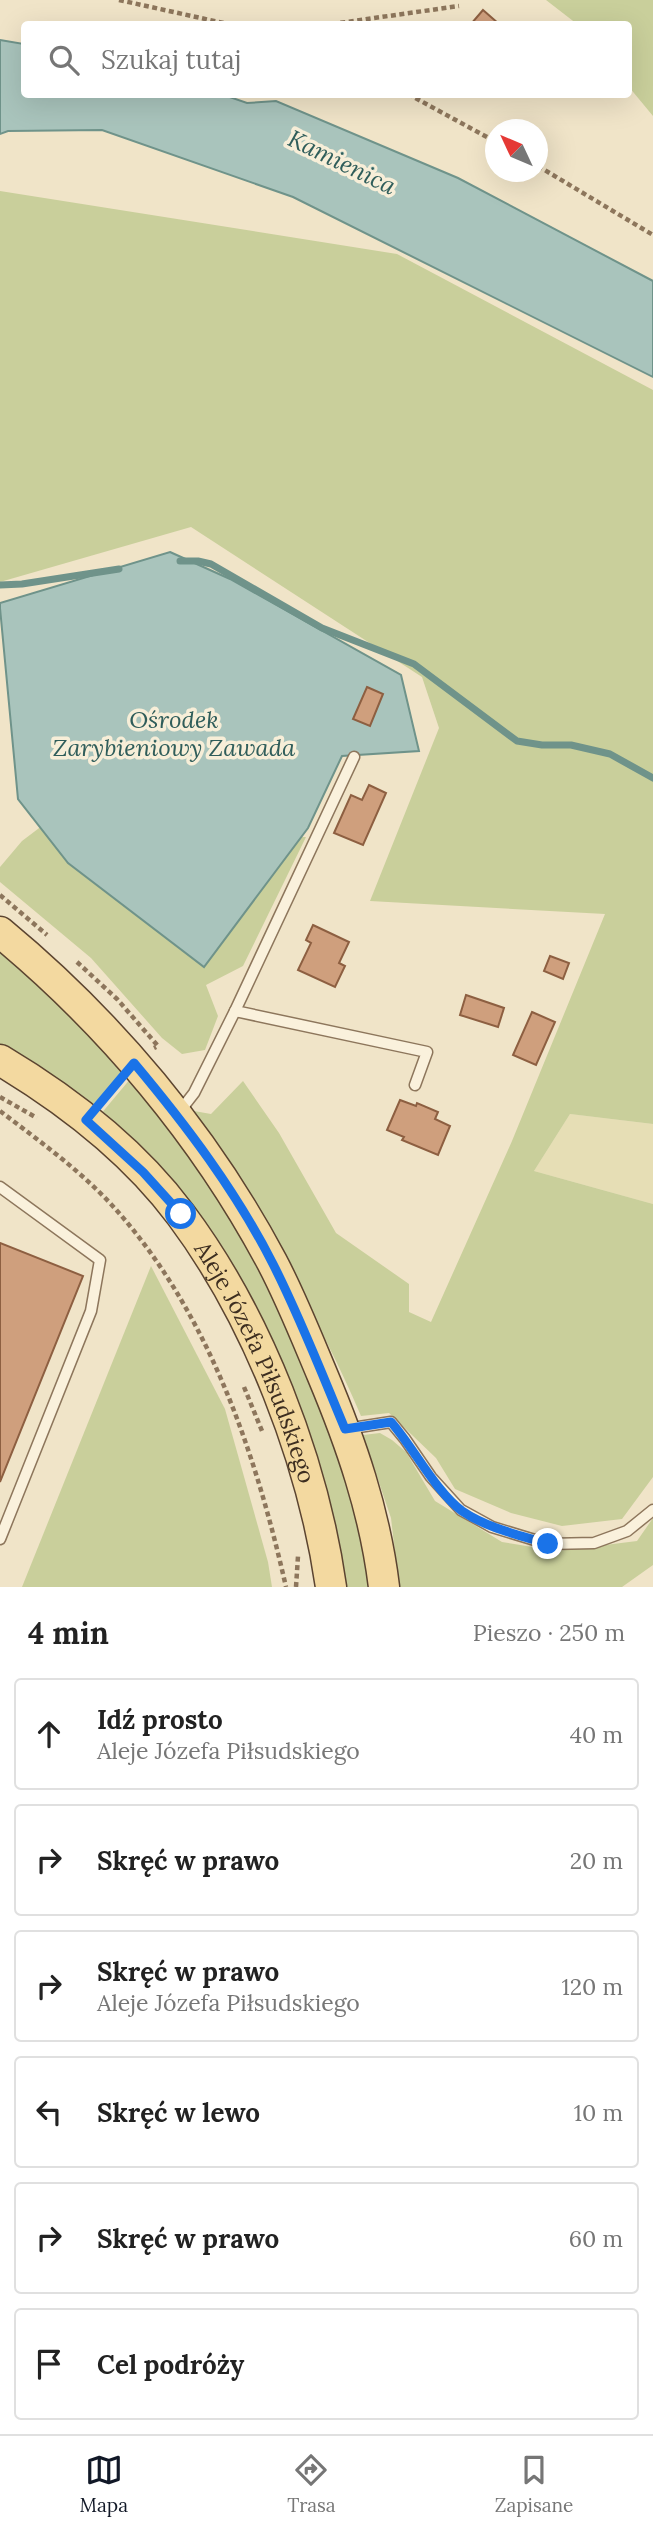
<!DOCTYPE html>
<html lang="pl">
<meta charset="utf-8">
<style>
:root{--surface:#fff;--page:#f6f6f6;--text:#222;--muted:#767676;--line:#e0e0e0;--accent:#111827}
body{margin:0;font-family:Lora,serif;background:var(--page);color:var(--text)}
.compass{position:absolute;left:485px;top:119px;width:63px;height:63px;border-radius:50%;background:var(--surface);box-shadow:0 7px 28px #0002;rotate:314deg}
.stop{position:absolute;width:21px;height:21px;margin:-16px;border:5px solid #1a73e8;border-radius:50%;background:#fff}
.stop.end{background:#1a73e8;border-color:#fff;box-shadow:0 2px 7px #0008}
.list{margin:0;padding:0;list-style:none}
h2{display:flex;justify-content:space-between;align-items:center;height:91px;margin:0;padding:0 28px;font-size:30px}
h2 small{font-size:23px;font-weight:400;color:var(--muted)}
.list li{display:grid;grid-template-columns:46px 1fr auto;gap:21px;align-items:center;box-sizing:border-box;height:112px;margin:0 14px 14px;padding:0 14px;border:2px solid var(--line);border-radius:7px}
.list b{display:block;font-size:26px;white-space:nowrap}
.list p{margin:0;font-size:23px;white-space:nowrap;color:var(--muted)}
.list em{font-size:23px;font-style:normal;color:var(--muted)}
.icon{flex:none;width:38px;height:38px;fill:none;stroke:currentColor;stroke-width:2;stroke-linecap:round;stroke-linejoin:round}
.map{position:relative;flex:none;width:653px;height:1587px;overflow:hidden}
.search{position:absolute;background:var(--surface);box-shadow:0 7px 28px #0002;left:21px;right:21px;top:21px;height:77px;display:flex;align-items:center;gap:18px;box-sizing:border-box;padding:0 24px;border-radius:7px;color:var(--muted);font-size:26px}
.sheet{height:847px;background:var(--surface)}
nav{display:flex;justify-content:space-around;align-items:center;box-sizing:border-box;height:98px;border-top:2px solid var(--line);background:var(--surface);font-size:19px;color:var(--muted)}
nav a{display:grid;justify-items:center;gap:4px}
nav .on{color:var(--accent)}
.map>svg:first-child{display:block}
.farmland{fill:#e6deb5}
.green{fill:#c9cf9b}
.water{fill:#a9c4bc;stroke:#6f938a;stroke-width:2}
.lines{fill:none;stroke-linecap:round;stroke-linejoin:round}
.stream{stroke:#6f938a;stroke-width:7}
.building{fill:#cf9f7d;stroke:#8d5f41;stroke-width:2}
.service-casing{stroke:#8d765c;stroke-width:13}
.primary-casing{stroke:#5b4430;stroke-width:33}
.path{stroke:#8d765c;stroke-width:4.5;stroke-dasharray:5 3.5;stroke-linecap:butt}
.service{stroke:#faf1dc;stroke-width:10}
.primary{stroke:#f3d9a0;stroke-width:30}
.route{stroke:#1a73e8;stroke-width:9}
.labels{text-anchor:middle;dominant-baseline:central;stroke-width:7;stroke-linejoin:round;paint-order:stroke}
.street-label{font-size:23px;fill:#3d2e20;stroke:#f7eed8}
.water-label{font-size:24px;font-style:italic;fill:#2f5d5a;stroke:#f7eed8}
</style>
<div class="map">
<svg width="653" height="1587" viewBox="0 0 653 1587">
<rect width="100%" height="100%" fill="#f0e4c8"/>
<!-- farmland -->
<polygon class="farmland" points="570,1114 653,1124 653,1204 534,1171"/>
<!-- green -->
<g class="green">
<polygon points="546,0 653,0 653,116 629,87 628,24 577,24"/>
<path d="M0 191 397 254 653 390V1124L570 1114 534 1171 653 1204V1477L622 1519 562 1526 511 1513 455 1489 436 1458 389 1413 361 1416C316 1309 253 1211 194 1111L211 1114 243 1081 279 1133 336 1233 409 1284V1312L431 1322 512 1141 605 914 370 901 439 728 422 677 191 527 0 582Z"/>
<polygon points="59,813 244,838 306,837 243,966 206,985 218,1016 205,1050 182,1054 162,1038 91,958 0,882 0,867 22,841"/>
<polygon points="0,950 58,1002 123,1070 92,1107 0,1045"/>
<path d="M131 1078C167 1126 205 1173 236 1225 287 1314 327 1411 357 1508 364 1533 366 1561 370 1587H343L283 1375 100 1115Z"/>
<polygon points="151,1266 225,1409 268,1562 272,1587 22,1587"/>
<polygon points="380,1433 392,1440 406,1452 435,1501 502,1542 557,1551 637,1541 653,1518 653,1565 622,1587 399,1587 391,1518 363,1435"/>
</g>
<!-- water -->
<g class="water">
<polygon points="0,40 24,44 24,94 221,94 247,103 276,101 458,178 653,281 653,377 293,197 102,130 8,131 0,134"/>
<polygon points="170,552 230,579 401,675 419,751 342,756 308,828 204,967 68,863 18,799 0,608 0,603"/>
</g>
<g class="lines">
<!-- stream -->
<g class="stream">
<polyline points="180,561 198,561 211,564 322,628 414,664 517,741 542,745 571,745 610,754 653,778"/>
<polyline points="0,585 22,584 119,569"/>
</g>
</g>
<!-- building -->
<g class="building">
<polygon points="483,10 499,24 471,24"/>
<polygon points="367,687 383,694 370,726 353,719"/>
<polygon points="369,785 386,793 363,845 334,833 351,795 362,800"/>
<polygon points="313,925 349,942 339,963 345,966 335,987 298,970 311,943 306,940"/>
<polygon points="550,956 569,963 563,979 544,971"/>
<polygon points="466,995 504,1008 498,1027 460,1015"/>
<polygon points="532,1012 555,1022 536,1065 513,1055"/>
<polygon points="400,1100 416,1106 417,1103 438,1112 435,1119 450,1126 438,1155 402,1140 404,1137 387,1130"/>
<polygon points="0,1243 83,1276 0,1482"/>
</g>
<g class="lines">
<!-- service casing -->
<g class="service-casing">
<g id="service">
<polyline points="235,1011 427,1052 415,1085"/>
<polyline points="180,1111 194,1093 235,1011 354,757"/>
<polyline points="0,1187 100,1260 91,1311 0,1539"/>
<polyline points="346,1429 391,1422 405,1439 431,1477 461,1510 492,1527 548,1544 594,1543 627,1531 653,1510"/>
</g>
</g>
<!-- primary casing -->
<g class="primary-casing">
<g id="primary">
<path d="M0 932C110 1023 205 1136 272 1262 291 1298 306 1336 322 1374 351 1443 375 1512 384 1587"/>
<path id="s1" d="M0 1060C67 1100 134 1152 181 1215 258 1318 313 1461 331 1587"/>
</g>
</g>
<!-- path -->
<g class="path">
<polyline points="119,0 228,24"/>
<polyline points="332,24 459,6"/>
<polyline points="408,94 496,142"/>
<polyline points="538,166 653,235"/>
<polyline points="0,895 47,935"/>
<polyline points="77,962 117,999 158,1046 154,1048"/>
<polyline points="0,1097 37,1118"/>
<polyline points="103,1100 117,1083"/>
<path d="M0 1111C38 1140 77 1168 110 1203 207 1308 255 1450 286 1587"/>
<polyline points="244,1387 262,1431"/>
<polyline points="296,1587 298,1556"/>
</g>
<!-- service -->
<use href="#service" class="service"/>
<!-- primary -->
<use href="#primary" class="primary"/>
</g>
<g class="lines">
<!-- route -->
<path class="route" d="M181 1214 143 1172 86 1120 134 1063C186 1125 236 1191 273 1264 300 1317 322 1374 345 1429L391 1422C413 1447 436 1492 462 1511 487 1528 519 1535 548 1544"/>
</g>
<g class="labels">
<!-- street labels -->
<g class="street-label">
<text stroke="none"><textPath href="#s1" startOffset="406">Aleje Józefa Piłsudskiego</textPath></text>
</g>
<!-- water labels -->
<g class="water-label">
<text transform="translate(342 162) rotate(26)">Kamienica</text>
<text x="174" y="719">Ośrodek<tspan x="174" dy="28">Zarybieniowy Zawada</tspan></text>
</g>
</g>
</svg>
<svg class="compass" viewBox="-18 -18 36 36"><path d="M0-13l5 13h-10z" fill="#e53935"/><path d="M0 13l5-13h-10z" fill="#767676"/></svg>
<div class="stop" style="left:181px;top:1214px"></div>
<div class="stop end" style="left:548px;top:1544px"></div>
<div class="search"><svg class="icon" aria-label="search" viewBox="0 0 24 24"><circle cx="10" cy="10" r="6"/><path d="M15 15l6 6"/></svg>Szukaj tutaj</div>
</div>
<section class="sheet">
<h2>4 min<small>Pieszo · 250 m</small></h2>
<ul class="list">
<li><svg class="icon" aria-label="ahead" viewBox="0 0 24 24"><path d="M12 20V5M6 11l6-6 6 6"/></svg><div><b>Idź prosto</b><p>Aleje Józefa Piłsudskiego</p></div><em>40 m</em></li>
<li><svg class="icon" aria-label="right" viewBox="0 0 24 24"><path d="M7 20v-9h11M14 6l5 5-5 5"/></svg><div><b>Skręć w prawo</b></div><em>20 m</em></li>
<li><svg class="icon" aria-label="right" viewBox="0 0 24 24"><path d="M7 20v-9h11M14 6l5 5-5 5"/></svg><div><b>Skręć w prawo</b><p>Aleje Józefa Piłsudskiego</p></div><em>120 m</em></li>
<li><svg class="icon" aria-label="left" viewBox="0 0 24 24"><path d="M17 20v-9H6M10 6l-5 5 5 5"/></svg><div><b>Skręć w lewo</b></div><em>10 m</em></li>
<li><svg class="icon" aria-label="right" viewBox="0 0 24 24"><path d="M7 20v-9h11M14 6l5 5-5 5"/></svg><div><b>Skręć w prawo</b></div><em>60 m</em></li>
<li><svg class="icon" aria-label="arrive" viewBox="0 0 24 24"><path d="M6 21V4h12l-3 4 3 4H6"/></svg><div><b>Cel podróży</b></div></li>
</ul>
</section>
<nav>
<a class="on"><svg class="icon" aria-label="map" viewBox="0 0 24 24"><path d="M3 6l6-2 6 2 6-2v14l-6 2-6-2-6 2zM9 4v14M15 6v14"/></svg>Mapa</a>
<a><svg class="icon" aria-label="directions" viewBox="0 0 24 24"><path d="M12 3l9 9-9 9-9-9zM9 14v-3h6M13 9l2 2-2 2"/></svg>Trasa</a>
<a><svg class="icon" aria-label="saved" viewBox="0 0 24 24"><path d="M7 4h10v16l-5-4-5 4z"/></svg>Zapisane</a>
</nav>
